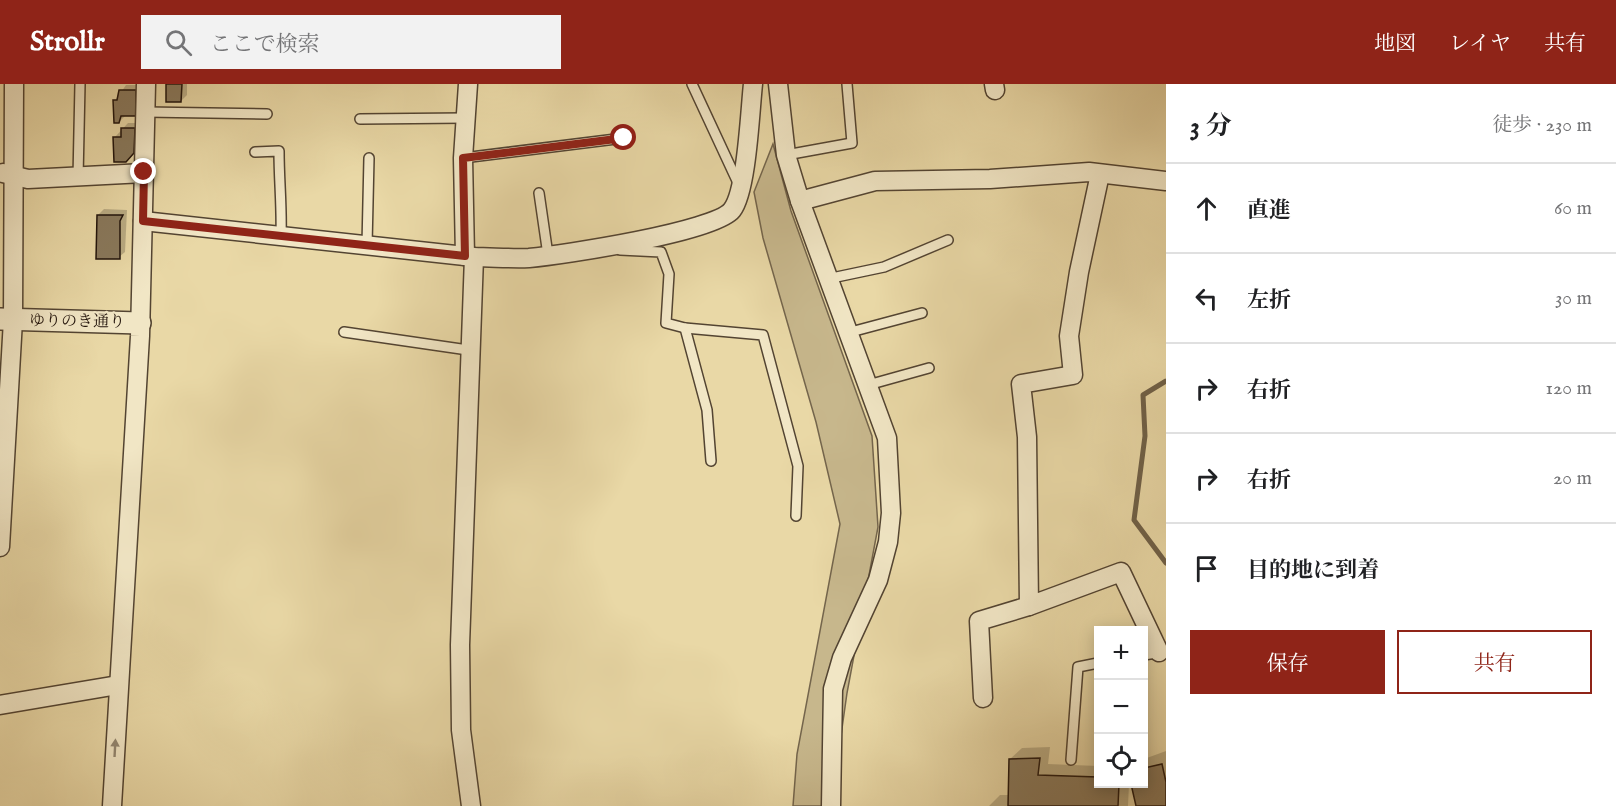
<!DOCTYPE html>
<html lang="ja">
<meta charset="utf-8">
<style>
:root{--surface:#fff;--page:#f2f2f2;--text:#202124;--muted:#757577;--line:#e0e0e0;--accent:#8f2418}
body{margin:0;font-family:"IM FELL English","Noto Serif JP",serif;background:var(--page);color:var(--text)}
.controls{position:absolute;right:18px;bottom:18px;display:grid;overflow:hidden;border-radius:0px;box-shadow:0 3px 15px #0003}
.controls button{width:54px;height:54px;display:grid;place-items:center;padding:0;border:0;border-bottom:2px solid var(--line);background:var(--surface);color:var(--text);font:30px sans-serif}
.stop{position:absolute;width:18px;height:18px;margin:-14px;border:4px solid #8f2418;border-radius:50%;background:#fff}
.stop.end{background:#8f2418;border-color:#fff;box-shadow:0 2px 6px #0008}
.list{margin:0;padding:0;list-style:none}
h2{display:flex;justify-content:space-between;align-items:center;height:78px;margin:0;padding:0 24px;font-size:26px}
h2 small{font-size:20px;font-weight:400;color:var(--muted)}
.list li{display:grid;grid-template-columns:39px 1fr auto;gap:18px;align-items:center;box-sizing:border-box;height:90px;padding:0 24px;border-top:2px solid var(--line)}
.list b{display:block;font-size:22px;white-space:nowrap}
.list em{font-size:20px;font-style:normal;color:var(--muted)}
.actions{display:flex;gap:12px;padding:18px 24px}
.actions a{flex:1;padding:14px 0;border:2px solid var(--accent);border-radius:0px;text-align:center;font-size:21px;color:var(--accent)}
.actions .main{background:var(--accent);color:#fff}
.icon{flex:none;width:33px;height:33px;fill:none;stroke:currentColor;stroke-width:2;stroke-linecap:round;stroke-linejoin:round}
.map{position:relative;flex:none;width:1166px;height:722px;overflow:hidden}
header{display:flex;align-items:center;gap:36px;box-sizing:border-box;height:84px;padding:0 30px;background:var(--accent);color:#fff}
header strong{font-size:28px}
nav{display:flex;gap:33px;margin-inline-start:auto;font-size:21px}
.search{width:420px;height:54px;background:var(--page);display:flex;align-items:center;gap:15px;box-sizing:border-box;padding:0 21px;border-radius:0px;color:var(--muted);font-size:22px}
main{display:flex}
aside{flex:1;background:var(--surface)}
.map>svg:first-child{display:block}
.green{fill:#c7b78c;stroke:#74654c;stroke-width:1.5}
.shadow{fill:#0003}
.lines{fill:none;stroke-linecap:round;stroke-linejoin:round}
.stream{stroke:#706148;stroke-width:5}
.building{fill:#89795c;stroke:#21130b;stroke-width:1.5}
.service-casing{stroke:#534432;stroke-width:12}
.minor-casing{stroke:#534432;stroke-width:21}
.tertiary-casing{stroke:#534432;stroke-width:24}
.service{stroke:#f1e6c5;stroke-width:9}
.minor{stroke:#f1e6c5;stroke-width:18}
.tertiary{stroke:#f1e6c5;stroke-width:21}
.oneway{fill:#938771}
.route{stroke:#8f2418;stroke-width:8}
.labels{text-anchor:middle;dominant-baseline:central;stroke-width:4.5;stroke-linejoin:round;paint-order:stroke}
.street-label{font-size:16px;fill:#21130b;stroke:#f1e6c5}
</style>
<header>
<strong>Strollr</strong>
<div class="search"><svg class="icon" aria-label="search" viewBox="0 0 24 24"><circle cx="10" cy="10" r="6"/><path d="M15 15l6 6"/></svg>ここで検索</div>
<nav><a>地図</a><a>レイヤ</a><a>共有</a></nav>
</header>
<main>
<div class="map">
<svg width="1166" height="722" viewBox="0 0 1166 722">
<rect width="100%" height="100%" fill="#e9d8a6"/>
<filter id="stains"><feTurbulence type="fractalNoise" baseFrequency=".00333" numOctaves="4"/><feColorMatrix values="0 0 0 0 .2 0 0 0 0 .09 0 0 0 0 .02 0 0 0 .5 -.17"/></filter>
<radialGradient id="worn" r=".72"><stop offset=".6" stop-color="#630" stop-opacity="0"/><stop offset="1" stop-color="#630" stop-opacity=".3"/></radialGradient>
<!-- green -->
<polygon class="green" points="773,60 791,127 872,352 878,443 847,609 831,722 793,722 797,670 840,440 816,338 763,154 754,108"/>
<!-- shadow -->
<g class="shadow">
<polygon points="167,0 187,0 187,11 181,17"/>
<polygon points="126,1 141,1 141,25 135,31 125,32 119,38 115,17"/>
<polygon points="128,39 140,39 139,62 125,76 115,53"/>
<polygon points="104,125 127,126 125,168 119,173 98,131"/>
<polygon points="1050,663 1048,680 1098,682 1098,700 1129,700 1128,722 989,722 1000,711 1010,711 1010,675 1022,664"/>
<polygon points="1166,667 1166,722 1137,722 1133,700 1144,700 1144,675"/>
</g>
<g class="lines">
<!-- stream -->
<polyline class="stream" points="1166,297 1143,311 1145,352 1134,436 1166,479"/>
</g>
<!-- building -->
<g class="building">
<polygon points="166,0 182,0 181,18 166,18"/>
<polygon points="119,6 136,6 136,32 121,32 119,39 114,39 113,16 117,16"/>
<polygon points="121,44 135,44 134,69 126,78 114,78 113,53 121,53"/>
<polygon points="97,131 123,131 120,137 120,175 96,175"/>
<polygon points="1040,674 1038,691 1098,693 1098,700 1119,700 1118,722 1008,722 1009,675"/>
<polygon points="1162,680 1166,698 1166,722 1136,722 1131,700 1144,700 1144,684"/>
</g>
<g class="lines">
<!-- service casing -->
<g class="service-casing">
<g id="service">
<polyline points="692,0 739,101"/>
<polyline points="146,28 267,30"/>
<polyline points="360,35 465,34"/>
<path d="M255 68 279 67C279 96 282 123 281 151"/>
<polyline points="786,71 852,59 847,0"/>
<polyline points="463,74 624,54"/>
<polyline points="78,94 80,0"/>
<polyline points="539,109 548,171"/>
<polyline points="367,161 369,74"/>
<polyline points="620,166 661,168 669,190 666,239 685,244 763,251 798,382 796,432"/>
<polyline points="827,195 884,183 948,156"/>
<polyline points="685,244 707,326 711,377"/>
<polyline points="344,248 468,266"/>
<polyline points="847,249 922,229"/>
<polyline points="868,301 929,284"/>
<polyline points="1144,571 1162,568"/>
<polyline points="1071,676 1078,583 1098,579"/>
</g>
</g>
<!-- minor casing -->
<g class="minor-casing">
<g id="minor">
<polyline points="778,0 786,71 800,117 887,354 891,429 888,458 878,496 842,574 833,605 831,722"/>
<polyline points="994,0 995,6"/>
<polyline points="3,89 28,95 144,89"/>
<polyline points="1100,90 1079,188 1069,252 1073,291 1021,300 1027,353 1029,522 1121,488 1159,568"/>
<polyline points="800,117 875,97 990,95 1089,88 1166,97"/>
<path d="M143 137 474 173C492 173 511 175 529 174 562 171 715 148 732 126 747 107 750 26 753 0"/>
<polyline points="465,172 463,74 468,0"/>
<polyline points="0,463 13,236 14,0"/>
<polyline points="983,614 979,537 1029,522"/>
<polyline points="0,621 118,601"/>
<polyline points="112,722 140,252 146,0"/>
<polyline points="471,722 461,646 460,561 474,173"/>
</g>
</g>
<!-- tertiary casing -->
<g class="tertiary-casing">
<polyline id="tertiary" points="0,235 140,239"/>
</g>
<!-- service -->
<use href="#service" class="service"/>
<!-- minor -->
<use href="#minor" class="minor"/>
<!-- tertiary -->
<use href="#tertiary" class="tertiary"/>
</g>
<!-- one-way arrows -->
<defs><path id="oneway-solid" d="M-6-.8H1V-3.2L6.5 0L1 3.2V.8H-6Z" transform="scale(1.5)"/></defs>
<use class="oneway" href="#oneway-solid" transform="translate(115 664) rotate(-87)"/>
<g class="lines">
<!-- route -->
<polyline class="route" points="144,88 143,137 465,172 463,74 624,54"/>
</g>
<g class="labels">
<!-- street labels -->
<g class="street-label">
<text transform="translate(77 238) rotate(1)">ゆりのき通り</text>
</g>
</g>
<rect width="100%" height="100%" filter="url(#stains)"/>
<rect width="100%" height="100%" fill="url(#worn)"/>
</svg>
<div class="controls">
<button>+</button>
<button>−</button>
<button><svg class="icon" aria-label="locate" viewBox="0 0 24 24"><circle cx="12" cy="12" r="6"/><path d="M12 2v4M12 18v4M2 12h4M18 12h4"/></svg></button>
</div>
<div class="stop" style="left:624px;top:54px"></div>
<div class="stop end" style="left:144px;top:88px"></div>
</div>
<aside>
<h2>3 分<small>徒歩 · 230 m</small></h2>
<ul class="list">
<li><svg class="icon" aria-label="ahead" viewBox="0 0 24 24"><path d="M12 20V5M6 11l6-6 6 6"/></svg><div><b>直進</b></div><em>60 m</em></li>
<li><svg class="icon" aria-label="left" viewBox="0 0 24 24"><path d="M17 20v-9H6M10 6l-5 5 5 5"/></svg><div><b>左折</b></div><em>30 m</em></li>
<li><svg class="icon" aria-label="right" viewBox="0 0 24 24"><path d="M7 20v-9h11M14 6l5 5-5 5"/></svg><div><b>右折</b></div><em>120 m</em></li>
<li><svg class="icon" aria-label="right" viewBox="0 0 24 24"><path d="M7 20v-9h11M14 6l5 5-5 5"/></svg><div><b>右折</b></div><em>20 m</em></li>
<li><svg class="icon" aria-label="arrive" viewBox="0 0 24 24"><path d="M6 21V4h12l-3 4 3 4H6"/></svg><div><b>目的地に到着</b></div></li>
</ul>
<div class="actions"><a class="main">保存</a><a>共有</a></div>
</aside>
</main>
